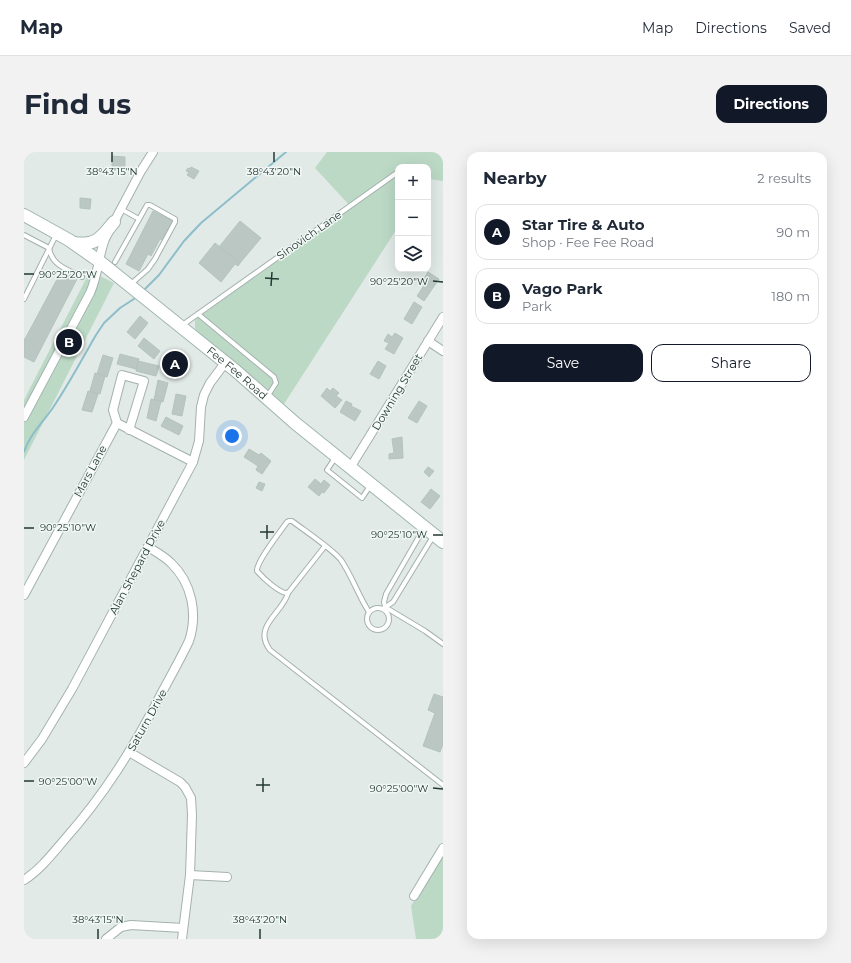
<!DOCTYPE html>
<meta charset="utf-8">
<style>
:root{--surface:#fff;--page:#f2f2f3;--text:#1f2937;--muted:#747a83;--line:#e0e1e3;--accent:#111827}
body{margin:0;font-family:Montserrat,sans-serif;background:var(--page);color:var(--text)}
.controls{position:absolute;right:12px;top:12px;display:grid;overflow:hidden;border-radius:8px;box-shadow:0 4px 16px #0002}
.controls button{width:36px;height:36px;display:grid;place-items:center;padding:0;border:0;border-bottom:1px solid var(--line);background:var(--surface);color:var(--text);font:20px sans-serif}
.you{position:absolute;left:208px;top:284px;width:14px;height:14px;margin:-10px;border:3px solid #fff;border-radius:50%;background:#1a73e8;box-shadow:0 0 0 6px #1a73e833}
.badge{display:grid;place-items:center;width:26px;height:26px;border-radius:50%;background:var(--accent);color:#fff;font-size:13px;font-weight:700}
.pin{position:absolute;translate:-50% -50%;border:2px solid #fff;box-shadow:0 1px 4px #0006}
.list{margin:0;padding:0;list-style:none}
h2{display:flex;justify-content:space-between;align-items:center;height:52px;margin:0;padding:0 16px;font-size:17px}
h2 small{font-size:13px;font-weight:400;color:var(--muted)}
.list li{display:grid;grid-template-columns:26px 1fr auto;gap:12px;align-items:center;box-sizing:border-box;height:56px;margin:0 8px 8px;padding:0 8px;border:1px solid var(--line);border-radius:12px}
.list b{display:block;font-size:15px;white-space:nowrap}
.list p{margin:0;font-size:13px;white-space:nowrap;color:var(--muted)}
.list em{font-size:13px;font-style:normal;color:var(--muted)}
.actions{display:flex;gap:8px;padding:12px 16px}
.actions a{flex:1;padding:9px 0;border:1px solid var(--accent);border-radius:12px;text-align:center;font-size:14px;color:var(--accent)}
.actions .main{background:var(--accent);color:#fff}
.icon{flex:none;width:22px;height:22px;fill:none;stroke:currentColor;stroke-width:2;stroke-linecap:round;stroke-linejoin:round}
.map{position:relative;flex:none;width:419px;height:787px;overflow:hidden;border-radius:12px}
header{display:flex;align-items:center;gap:24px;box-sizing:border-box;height:56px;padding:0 20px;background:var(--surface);border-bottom:1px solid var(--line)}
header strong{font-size:19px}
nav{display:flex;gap:22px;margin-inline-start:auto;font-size:14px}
.intro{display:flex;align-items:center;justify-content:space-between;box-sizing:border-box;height:96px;padding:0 24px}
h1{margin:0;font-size:28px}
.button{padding:10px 18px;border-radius:12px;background:var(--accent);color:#fff;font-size:14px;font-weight:700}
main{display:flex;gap:24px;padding:0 24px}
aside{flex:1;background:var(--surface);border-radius:12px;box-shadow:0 4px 16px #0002}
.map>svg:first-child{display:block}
.green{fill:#bcd9c6}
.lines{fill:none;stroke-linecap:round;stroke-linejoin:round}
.stream{stroke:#8ebdca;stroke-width:2}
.building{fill:#bac7c3;stroke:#b4c3be}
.lane-casing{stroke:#a4b1ae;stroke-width:6}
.street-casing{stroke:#a4b1ae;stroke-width:10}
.secondary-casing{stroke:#a1b5af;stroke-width:14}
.lane{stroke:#fff;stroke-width:4}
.street{stroke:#fff;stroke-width:8}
.secondary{stroke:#fff;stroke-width:12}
.ticks{fill:none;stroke:#233934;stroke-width:1.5}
.labels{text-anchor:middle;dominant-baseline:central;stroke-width:3;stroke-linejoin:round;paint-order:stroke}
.street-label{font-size:11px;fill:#233934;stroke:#f1f7f4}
.ticks-label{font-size:10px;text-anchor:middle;fill:#233934;stroke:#f1f7f4;stroke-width:3;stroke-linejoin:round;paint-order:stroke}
</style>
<header>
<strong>Map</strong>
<nav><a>Map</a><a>Directions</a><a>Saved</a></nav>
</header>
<div class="intro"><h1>Find us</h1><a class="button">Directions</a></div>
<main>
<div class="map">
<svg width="419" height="787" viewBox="0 0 419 787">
<rect width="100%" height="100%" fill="#e1eae7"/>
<!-- green -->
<g class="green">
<polygon points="303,0 419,0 419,29 405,27 404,29 404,15 374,15 374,75 260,252 173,179 171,176 171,168 327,55 291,16"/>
<polygon points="66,119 90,131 0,308 0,248"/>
<polygon points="419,702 419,787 392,787 387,754"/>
</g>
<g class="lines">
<!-- stream -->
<g class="stream">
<polyline points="119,139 135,123 160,89 177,71 262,0"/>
<path d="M0 300C7 280 19 271 30 254 45 232 58 207 72 183L80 171 96 156 113 145"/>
</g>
</g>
<!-- building -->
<g class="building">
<polygon points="88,4 101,5 101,15 88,14"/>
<polygon points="167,15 175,19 170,27 163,23 165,20 162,19 164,16 166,17"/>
<polygon points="56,46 67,47 66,57 56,56"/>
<polygon points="129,59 149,69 138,88 136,87 127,104 124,102 115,119 102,112"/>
<polygon points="216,69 237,86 216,111 195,95"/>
<polygon points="191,91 216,111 214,114 211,112 197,130 175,111"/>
<polygon points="38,118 42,120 41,121 53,127 10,210 0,205 0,187 1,187"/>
<polygon points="404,120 415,127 400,149 393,144 401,132 398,130"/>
<polygon points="390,150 398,155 388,172 380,167"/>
<polygon points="116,164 124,171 111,187 103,180"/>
<polygon points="371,181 379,186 370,202 361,197 365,191 360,189 364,182 368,185"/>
<polygon points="120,186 136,199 130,207 114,194"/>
<polygon points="96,202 115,207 112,217 93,212"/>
<polygon points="79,203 89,206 83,225 73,222"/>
<polygon points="147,203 162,213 155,222 141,210"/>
<polygon points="114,209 135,214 132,224 112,219"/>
<polygon points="354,209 362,214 355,227 346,222"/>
<polygon points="71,221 81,224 76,242 66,239"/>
<polygon points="134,228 144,231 139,250 130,248"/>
<polygon points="303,236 306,239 309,236 315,241 312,244 318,248 311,256 297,244"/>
<polygon points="64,239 74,242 68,260 58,258"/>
<polygon points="152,242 162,244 158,264 148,262"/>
<polygon points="127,247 137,249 132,269 123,266"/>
<polygon points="322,249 328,252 327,254 337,259 331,269 316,260"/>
<polygon points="395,249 403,254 393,271 384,266"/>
<polygon points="142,265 159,274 155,283 137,274"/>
<polygon points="378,285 379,306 365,307 365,302 370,301 368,287"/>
<polygon points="225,297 235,303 237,301 247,309 238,322 232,318 234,314 220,305"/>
<polygon points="404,315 410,319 405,325 400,320"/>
<polygon points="291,327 297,332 300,328 306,333 300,341 298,340 295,344 284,335"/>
<polygon points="235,330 241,332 238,339 232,336"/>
<polygon points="407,337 416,344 406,357 397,350"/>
<polygon points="410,542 419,545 419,544 419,592 416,600 399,594 411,561 404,558"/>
</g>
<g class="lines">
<!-- lane casing -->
<g class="lane-casing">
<g id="lane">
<polyline points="97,57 115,67"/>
<path d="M0 83 25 96C28 114 43 117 58 125"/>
<polyline points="91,110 123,53 126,53 151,67 151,70 131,107 124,117 107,132"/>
<polyline points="0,147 32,83"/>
<polyline points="174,162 250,225 252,231 243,245"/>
<polyline points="157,174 374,20"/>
<polyline points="311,306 303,318 338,346 346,334"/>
<polyline points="400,376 362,442 360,450 361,455 401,479 419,492"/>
<path d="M301 394 264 441C256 442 239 426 233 419 232 410 256 380 263 370L265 369H268C281 379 307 396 317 408 328 424 334 443 345 460"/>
<path d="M264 441C259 461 228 474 246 498L419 633"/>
<circle cx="354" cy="467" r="11"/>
<polyline points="360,456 369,450 410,383"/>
</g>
</g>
<!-- street casing -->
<g class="street-casing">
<g id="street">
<polyline points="404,189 419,199"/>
<path d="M0 265 66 141C74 124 74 105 81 87L117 19 129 0"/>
<polyline points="93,271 89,258 98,223 120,229 105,278"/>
<polyline points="326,316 419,165"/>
<polyline points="0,443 93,271 169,310"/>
<polyline points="105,600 156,630 161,635 167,646 168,663 166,723 158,787"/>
<polyline points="0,611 18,587 48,537 169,310 175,289 177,255 180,243 186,231 201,211"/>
<polyline points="166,723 203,725"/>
<path d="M0 728C16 718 29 701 41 687 80 643 108 598 135 546 145 527 156 508 165 489 174 462 168 431 147 411 140 404 132 400 124 395"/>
<polyline points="390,744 419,696"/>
<polyline points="82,787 97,775 107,773 159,776"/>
</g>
</g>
<!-- secondary casing -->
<g class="secondary-casing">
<g id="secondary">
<path id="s1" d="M0 63 45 88 75 109 212 219 271 271 419 390"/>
<path d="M50 91C72 94 77 86 90 70"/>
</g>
</g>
<!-- lane -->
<use href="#lane" class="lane"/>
<!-- street -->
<use href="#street" class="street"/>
<!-- secondary -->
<use href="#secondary" class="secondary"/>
</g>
<!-- ticks -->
<path class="ticks" d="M88 10V0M250 10V0M0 122H10M241 126 255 127M409 129 419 130M247 134 248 120M0 376H10M236 380H250M409 383H419M243 387V373M0 629H10M232 633H246M409 636 419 637M239 640V626M74 787V777M236 787V777"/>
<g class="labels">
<!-- street labels -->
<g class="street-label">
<text transform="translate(285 83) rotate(-35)">Sinovich Lane</text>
<text stroke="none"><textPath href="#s1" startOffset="266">Fee Fee Road</textPath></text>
<text transform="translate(373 240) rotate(-59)">Downing Street</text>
<text transform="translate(66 319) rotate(-62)">Mars Lane</text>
<text transform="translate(113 415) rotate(-62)">Alan Shepard Drive</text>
<text transform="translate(123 568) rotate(-61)">Saturn Drive</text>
</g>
</g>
<g class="ticks-label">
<text x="88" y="23">38°43'15"N</text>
<text x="250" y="23">38°43'20"N</text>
<text x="44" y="126">90°25'20"W</text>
<text x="375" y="133">90°25'20"W</text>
<text x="44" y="379">90°25'10"W</text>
<text x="375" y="386">90°25'10"W</text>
<text x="44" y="633">90°25'00"W</text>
<text x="375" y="640">90°25'00"W</text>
<text x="74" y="771">38°43'15"N</text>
<text x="236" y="771">38°43'20"N</text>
</g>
</svg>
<div class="controls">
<button>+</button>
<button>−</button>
<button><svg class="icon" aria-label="layers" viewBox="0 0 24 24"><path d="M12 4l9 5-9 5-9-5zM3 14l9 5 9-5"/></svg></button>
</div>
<div class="you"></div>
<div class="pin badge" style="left:151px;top:212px">A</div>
<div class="pin badge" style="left:45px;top:190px">B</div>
</div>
<aside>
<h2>Nearby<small>2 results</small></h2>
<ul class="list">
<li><span class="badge">A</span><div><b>Star Tire &amp; Auto</b><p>Shop · Fee Fee Road</p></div><em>90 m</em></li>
<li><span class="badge">B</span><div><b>Vago Park</b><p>Park</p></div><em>180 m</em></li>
</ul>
<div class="actions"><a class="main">Save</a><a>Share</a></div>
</aside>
</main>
